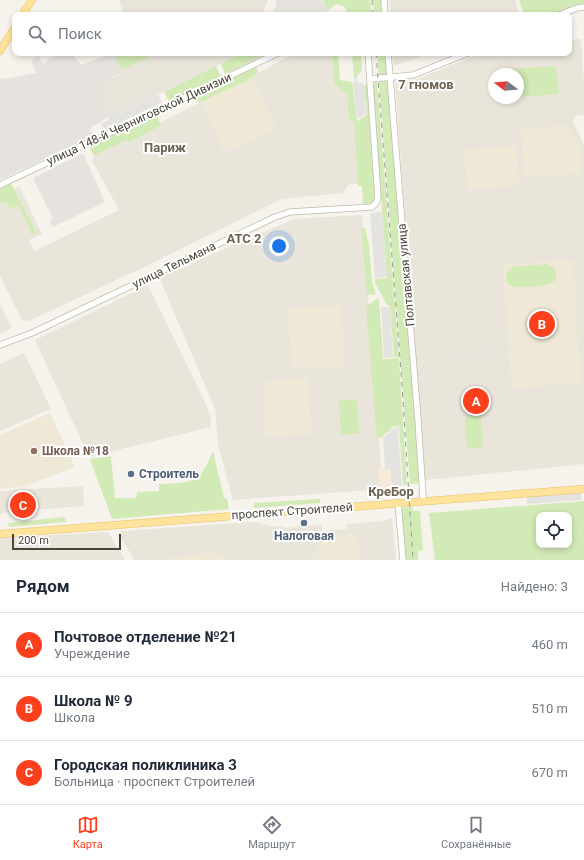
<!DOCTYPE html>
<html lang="ru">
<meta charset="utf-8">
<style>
:root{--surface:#fff;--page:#f6f6f7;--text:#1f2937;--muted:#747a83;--line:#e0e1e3;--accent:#fc3f1d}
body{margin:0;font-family:Roboto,sans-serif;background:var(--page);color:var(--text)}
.controls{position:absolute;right:12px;bottom:12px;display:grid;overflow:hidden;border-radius:8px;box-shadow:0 2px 6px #0003}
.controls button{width:36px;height:36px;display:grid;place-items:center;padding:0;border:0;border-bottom:1px solid var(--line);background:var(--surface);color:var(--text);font:20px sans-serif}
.compass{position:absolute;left:488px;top:68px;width:36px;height:36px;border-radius:50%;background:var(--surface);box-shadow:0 2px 6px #0003;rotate:286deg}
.scale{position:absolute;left:12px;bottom:10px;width:109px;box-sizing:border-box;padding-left:4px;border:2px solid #4b4439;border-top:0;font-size:11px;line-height:14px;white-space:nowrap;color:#4b4439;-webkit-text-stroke:3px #fff;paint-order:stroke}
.you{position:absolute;left:279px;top:246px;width:14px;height:14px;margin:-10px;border:3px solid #fff;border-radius:50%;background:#1a73e8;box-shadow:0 0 0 6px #1a73e833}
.badge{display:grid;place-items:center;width:26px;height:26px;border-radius:50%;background:var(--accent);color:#fff;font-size:13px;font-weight:700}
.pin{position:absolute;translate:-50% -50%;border:2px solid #fff;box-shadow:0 1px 4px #0006}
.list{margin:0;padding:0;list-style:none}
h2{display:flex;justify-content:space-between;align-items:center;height:52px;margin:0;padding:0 16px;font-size:17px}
h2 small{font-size:13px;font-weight:400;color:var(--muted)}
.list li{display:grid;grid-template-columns:26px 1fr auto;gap:12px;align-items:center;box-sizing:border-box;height:64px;padding:0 16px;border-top:1px solid var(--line)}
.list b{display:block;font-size:15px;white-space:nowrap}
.list p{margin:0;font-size:13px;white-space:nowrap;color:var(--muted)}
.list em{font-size:13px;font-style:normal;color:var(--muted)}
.icon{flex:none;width:22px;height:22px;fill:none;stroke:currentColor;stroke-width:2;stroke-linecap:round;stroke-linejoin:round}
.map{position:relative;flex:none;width:584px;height:560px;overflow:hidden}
.search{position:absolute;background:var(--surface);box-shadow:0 2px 6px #0003;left:12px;right:12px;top:12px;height:44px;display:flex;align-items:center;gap:10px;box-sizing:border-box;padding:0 14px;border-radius:8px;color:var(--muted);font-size:15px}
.sheet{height:244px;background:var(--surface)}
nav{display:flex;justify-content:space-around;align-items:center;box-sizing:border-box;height:56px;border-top:1px solid var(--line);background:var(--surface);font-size:11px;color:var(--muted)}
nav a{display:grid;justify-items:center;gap:2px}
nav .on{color:var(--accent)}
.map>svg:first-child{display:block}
.residential{fill:#eae5da;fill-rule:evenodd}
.commercial{fill:#f7ead8}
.industrial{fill:#e6e2dd}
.education{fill:#efe8d6}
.green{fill:#d2eab5;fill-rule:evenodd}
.parking{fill:#e5e3e0}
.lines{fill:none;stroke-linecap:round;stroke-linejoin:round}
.minor-casing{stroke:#c2bbae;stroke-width:7}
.major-casing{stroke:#e6c16a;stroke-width:8}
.minor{stroke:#fff;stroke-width:5.5}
.major{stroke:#ffe39c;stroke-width:7}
.rail{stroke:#9a9a9a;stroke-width:1;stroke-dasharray:5 5;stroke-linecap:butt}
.education-dot{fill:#8d6e63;stroke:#fff;stroke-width:1.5}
.service-dot{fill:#5c6f8a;stroke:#fff;stroke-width:1.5}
.labels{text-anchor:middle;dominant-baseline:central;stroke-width:4;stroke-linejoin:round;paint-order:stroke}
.street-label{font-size:12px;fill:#4b4439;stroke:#fff}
.education-label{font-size:12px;font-weight:bold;fill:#785e54;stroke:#fff;text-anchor:start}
.service-label{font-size:12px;font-weight:bold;fill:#4e5e75;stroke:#fff;text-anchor:start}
.neighbourhood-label{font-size:13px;font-weight:bold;fill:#6e6250;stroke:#fff}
</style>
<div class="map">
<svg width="584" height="560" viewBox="0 0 584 560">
<rect width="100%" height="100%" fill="#f6f3ec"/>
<!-- residential -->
<g class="residential">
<polygon points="119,0 268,0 262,15 124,15"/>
<polygon points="390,0 516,0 518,15 391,15"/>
<path d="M579 39 581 40 584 82V115L576 116 573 122 584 145V464L425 480 395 82 414 80 482 53H569V40ZM494 74H518V98H494Z"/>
<polygon points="146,53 243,53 119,114 117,110 107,115 101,104 109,98 102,83 123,73 122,70 148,58"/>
<polygon points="295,53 332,53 334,84 347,94 349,121 354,121 358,184 349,184 343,193 282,199 142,268 29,321 22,320 0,276 0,197 19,186 42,234 29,240 35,251 119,210 92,160 94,156 127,140 130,142 161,126 159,123 201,102 225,152 276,129 252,78 256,74"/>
<polygon points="393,53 430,53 394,66"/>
<polygon points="362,215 383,489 233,500 218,445 215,409 159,277 294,219"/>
<polygon points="148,285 204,400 211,417 211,427 89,457 35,340"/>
<polygon points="0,304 12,328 0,334"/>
<polygon points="24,353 51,409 0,431 0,364"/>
<polygon points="83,486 84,506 7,512 0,515 0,491"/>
<polygon points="392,518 396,560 230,560 214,553 159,560 135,560 122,540 120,531 255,522 271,526 278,526 285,528 322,525 322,531 347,529 347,524 384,521"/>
<polygon points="108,532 125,560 0,560 0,538"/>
</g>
<!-- commercial -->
<polygon class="commercial" points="384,467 385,470 390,469 392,486 380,488 378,468"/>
<!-- industrial -->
<g class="industrial">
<polygon points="276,0 321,0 328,10 320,15 273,15 272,14 276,5"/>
<polygon points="57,53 71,53 81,65 113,53 123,72 102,83 109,98 101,104 108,117 90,128 94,136 0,180 0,78 3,79 36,73 31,60 38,56 43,64"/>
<polygon points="83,153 105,202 53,227 50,221 53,219 33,178"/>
</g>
<!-- education -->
<g class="education">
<polygon points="252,78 276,129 224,152 201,102"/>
<polygon points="565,125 578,139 582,173 525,178 521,129"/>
<polygon points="516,146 519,185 467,190 464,150"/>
<polygon points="573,260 581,383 511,388 503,264"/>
<polygon points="341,305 345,367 313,369 291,365 288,309"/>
<polygon points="308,378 312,434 265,436 262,382"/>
<polygon points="50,413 75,467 25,486 0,489 0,435"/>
<polygon points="358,534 359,559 357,560 312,560 319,555 315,537"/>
<polygon points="214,553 230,560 159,560"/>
</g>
<!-- green -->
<g class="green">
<polygon points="322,0 370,0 372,15 347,15 345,7 336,4 328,10"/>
<polygon points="373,0 382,0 383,15 374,15"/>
<polygon points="519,0 584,0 584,5 546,15 524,15"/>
<polygon points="113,53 146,53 148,58 122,70"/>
<polygon points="243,53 268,53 225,74 221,64"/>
<polygon points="332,53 338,53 340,80 352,82 357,121 367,115 364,85 367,86 375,198 372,203 363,204 362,186 358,186 354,121 349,121 347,94 334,84"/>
<polygon points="352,53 361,53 362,70 354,80"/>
<polygon points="377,53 386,53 387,73 386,75 379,76"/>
<polygon points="216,66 221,76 169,102 164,92"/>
<polygon points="256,66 258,72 252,78 201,102 193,102 194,96"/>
<polygon points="556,66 559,94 518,97 518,74 510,74 510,69"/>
<polygon points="385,81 389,85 422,483 410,484 379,82"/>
<polygon points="377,82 399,357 394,357 390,306 387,305 375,283 375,279 387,278 373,86 374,83"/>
<polygon points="156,114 161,126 130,142 127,140 94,156 89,146"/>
<polygon points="11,183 36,232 32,234 18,205 10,209 6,201 0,204 0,188"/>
<polygon points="361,228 365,228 369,245 372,282 376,294 367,295"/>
<path d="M547 264 554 268C566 290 528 286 516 287 507 286 505 280 507 272L513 267Z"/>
<polygon points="379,298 383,359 399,358 407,485 403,485 399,426 393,427 381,438 377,438 366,306"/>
<polygon points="357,399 359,433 341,435 339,400"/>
<polygon points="467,416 478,416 481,418 483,444 480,448 470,448 466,446 465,419"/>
<path d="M213 451 224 498 227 499 229 509 112 519 90 459 111 456 115 498H136L137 492 159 491V484C193 482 199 485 213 451Z"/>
<polygon points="320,499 320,503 254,508 254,503"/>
<path d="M584 501V560H435L429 513ZM539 515H569V545H539Z"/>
<polygon points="412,507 413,511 420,511 423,550 418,551 418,560 405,560 401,508"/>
<polygon points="65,517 66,522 9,527 8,523"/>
</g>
<!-- parking -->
<g class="parking">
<polygon points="357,77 358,83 362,83 364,85 366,114 357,119 353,83"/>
<polygon points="158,95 162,102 105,131 101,124 109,120 107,115 117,110 120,114"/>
<polygon points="382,212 387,277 375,278 370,213"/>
<polygon points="381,307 390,307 393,357 384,358"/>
<polygon points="499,350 499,353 450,356 450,354"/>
<polygon points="398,427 402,486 392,486 390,469 385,470 383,438 394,428"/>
<polygon points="581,492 582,500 527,504 527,496"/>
</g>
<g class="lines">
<!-- minor casing -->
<g class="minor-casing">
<g id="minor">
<polyline points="384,0 385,15"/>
<polyline points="559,15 577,8 584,7"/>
<polyline points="388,53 418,419 423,497"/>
<polyline points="370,79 413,75 468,53"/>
<polyline points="0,185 278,53"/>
<polyline points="0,345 32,333 275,217 290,212 372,207 376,203 378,198 368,53"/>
<polyline points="398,503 403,560"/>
</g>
</g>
<!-- major casing -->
<g class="major-casing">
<g id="major">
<polyline points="22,15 32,0"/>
<polyline points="0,51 15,27"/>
<polyline points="0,534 584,489"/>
</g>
</g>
<!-- minor -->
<use href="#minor" class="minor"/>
<!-- major -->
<use href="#major" class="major"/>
<!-- rail -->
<g class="rail">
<polyline points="372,0 373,15"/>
<polyline points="376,53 402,385 413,560"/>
</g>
</g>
<!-- markers -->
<circle class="education-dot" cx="34" cy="451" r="4"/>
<g class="service-dot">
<circle cx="131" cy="474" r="4"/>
<circle cx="304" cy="523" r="4"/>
</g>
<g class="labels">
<!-- street labels -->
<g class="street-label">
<text transform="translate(139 119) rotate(-25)">улица 148-й Черниговской Дивизии</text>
<text transform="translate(174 265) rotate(-26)">улица Тельмана</text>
<text transform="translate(406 275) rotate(-95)">Полтавская улица</text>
<text transform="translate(292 511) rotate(-4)">проспект Строителей</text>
</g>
<!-- education labels -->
<g class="education-label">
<text x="42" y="451">Школа №18</text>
</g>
<!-- service labels -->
<g class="service-label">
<text x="139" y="474">Строитель</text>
<text x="304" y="536" text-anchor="middle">Налоговая</text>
</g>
<!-- neighbourhood labels -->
<g class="neighbourhood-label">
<text x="426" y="84">7 гномов</text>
<text x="165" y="147">Париж</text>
<text x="244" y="238">АТС 2</text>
<text x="391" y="491">КреБор</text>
</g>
</g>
</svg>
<div class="controls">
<button><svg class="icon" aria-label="locate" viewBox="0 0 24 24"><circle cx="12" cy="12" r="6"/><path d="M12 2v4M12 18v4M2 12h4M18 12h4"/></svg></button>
</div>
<svg class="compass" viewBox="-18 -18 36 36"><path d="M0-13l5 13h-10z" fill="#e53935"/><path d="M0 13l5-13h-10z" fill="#747a83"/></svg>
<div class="scale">200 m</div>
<div class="you"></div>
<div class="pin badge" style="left:476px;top:401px">A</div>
<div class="pin badge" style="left:542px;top:324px">B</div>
<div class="pin badge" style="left:23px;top:505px">C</div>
<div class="search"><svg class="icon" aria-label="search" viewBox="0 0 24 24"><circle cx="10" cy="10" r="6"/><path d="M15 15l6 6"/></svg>Поиск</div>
</div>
<section class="sheet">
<h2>Рядом<small>Найдено: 3</small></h2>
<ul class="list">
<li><span class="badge">A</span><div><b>Почтовое отделение №21</b><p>Учреждение</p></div><em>460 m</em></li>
<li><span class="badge">B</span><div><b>Школа № 9</b><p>Школа</p></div><em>510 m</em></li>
<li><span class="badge">C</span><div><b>Городская поликлиника 3</b><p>Больница · проспект Строителей</p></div><em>670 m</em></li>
</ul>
</section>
<nav>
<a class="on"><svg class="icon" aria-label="map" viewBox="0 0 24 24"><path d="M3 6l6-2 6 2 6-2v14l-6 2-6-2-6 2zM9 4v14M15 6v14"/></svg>Карта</a>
<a><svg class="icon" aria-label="directions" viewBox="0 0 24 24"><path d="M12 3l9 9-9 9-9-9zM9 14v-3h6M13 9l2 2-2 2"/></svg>Маршрут</a>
<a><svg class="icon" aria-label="saved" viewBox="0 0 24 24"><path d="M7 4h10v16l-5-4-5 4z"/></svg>Сохранённые</a>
</nav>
